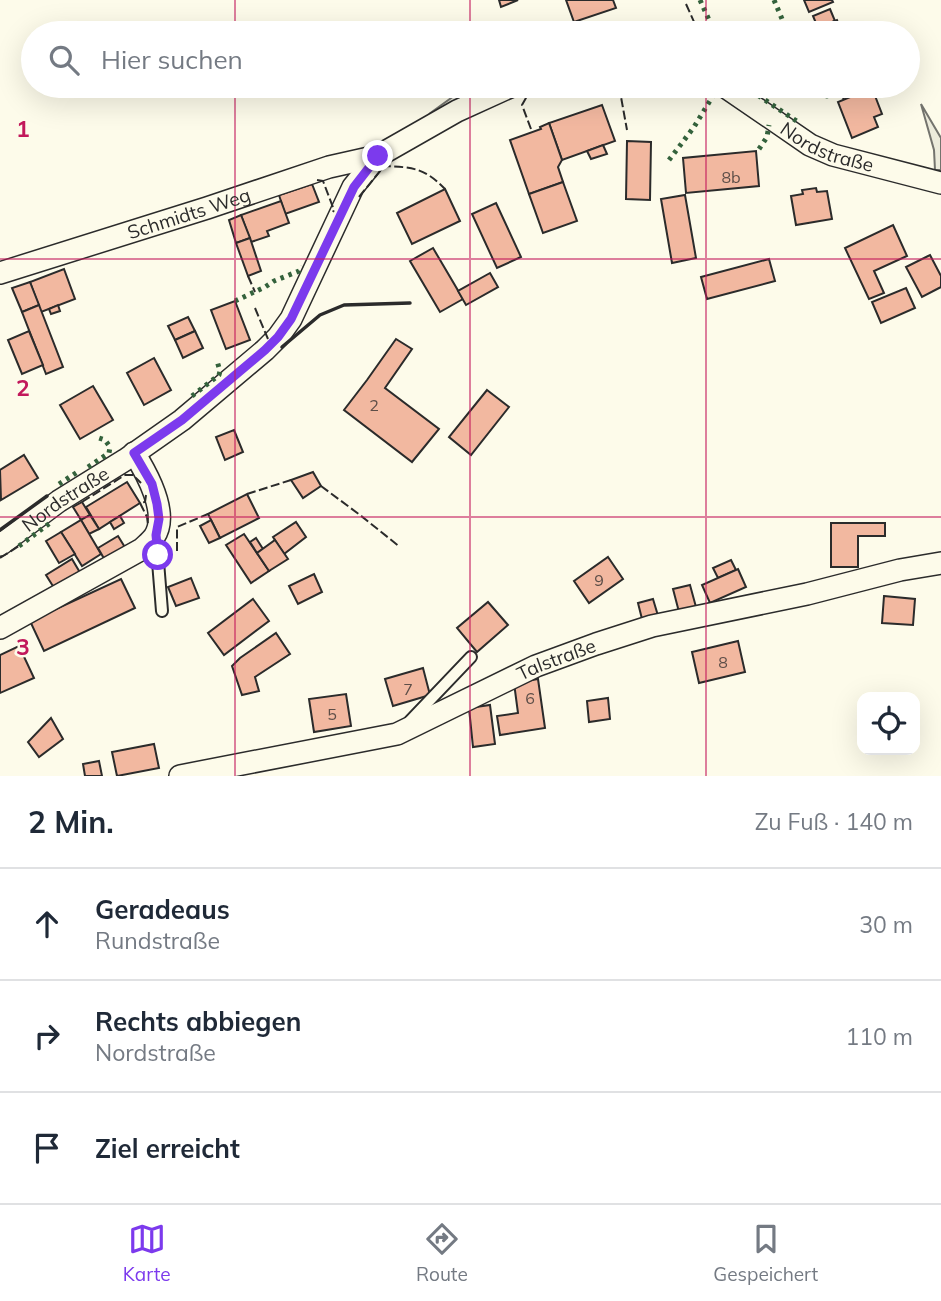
<!DOCTYPE html>
<html lang="de">
<meta charset="utf-8">
<style>
:root{--surface:#fff;--page:#f6f6f7;--text:#1f2937;--muted:#747a83;--line:#e0e1e3;--accent:#7c3aed}
body{margin:0;font-family:Mulish,sans-serif;background:var(--page);color:var(--text)}
.controls{position:absolute;right:21px;bottom:21px;display:grid;overflow:hidden;border-radius:14px;box-shadow:0 7px 28px #0002}
.controls button{width:63px;height:63px;display:grid;place-items:center;padding:0;border:0;border-bottom:2px solid var(--line);background:var(--surface);color:var(--text);font:35px sans-serif}
.stop{position:absolute;width:21px;height:21px;margin:-16px;border:5px solid #7c3aed;border-radius:50%;background:#fff}
.stop.end{background:#7c3aed;border-color:#fff;box-shadow:0 2px 7px #0008}
.list{margin:0;padding:0;list-style:none}
h2{display:flex;justify-content:space-between;align-items:center;height:91px;margin:0;padding:0 28px;font-size:30px}
h2 small{font-size:23px;font-weight:400;color:var(--muted)}
.list li{display:grid;grid-template-columns:46px 1fr auto;gap:21px;align-items:center;box-sizing:border-box;height:112px;padding:0 28px;border-top:2px solid var(--line)}
.list b{display:block;font-size:26px;white-space:nowrap}
.list p{margin:0;font-size:23px;white-space:nowrap;color:var(--muted)}
.list em{font-size:23px;font-style:normal;color:var(--muted)}
.icon{flex:none;width:38px;height:38px;fill:none;stroke:currentColor;stroke-width:2;stroke-linecap:round;stroke-linejoin:round}
.map{position:relative;flex:none;width:941px;height:776px;overflow:hidden}
.search{position:absolute;background:var(--surface);box-shadow:0 7px 28px #0002;left:21px;right:21px;top:21px;height:77px;display:flex;align-items:center;gap:18px;box-sizing:border-box;padding:0 24px;border-radius:38px;color:var(--muted);font-size:26px}
.sheet{height:427px;background:var(--surface)}
nav{display:flex;justify-content:space-around;align-items:center;box-sizing:border-box;height:98px;border-top:2px solid var(--line);background:var(--surface);font-size:19px;color:var(--muted)}
nav a{display:grid;justify-items:center;gap:4px}
nav .on{color:var(--accent)}
.map>svg:first-child{display:block}
.green{fill:#ecebdb;stroke:#74746e;stroke-width:2}
.building{fill:#f2b8a0;stroke:#2b2b2b;stroke-width:2}
.lines{fill:none;stroke-linecap:round;stroke-linejoin:round}
.lane-casing{stroke:#2b2b2b;stroke-width:14}
.street-casing{stroke:#2b2b2b;stroke-width:24}
.lane{stroke:#fdfbea;stroke-width:10}
.street{stroke:#fdfbea;stroke-width:21}
.hedge{stroke:#34623c;stroke-width:5;stroke-dasharray:3.5 5;stroke-linecap:butt}
.fence{stroke:#2b2b2b;stroke-width:2;stroke-dasharray:9 3.5;stroke-linecap:butt}
.wall{stroke:#2b2b2b;stroke-width:3.5}
.route{stroke:#7c3aed;stroke-width:9}
.grid{fill:none;stroke:#c2185b;stroke-width:2;stroke-opacity:0.55}
.labels{text-anchor:middle;dominant-baseline:central;stroke-width:5;stroke-linejoin:round;paint-order:stroke}
.number-label{font-size:16px;fill:#5d4e48}
.street-label{font-size:19px;fill:#2b2b2b;stroke:#fdfbea}
.grid-label{font-size:23px;text-anchor:middle;font-weight:bold;fill:#c2185b;stroke:#fdfbea;stroke-width:5;stroke-linejoin:round;paint-order:stroke}
</style>
<div class="map">
<svg width="941" height="776" viewBox="0 0 941 776">
<rect width="100%" height="100%" fill="#fdfbea"/>
<!-- green -->
<g class="green">
<polygon points="464,86 489,86 429,114 458,93"/>
<polygon points="921,104 941,138 941,170 935,170 934,150"/>
</g>
<!-- building -->
<g class="building">
<polygon points="499,0 518,0 501,7"/>
<polygon points="566,0 613,0 616,8 574,22"/>
<polygon points="804,0 832,0 833,2 809,12"/>
<polygon points="830,9 835,21 818,28 813,16"/>
<polygon points="837,20 842,33 813,33 811,30"/>
<polygon points="851,86 857,86 860,93 844,100 840,90"/>
<polygon points="872,88 882,114 874,117 878,127 852,138 838,102"/>
<polygon points="602,105 615,141 562,160 549,123"/>
<polygon points="549,123 562,160 558,167 563,182 529,194 510,140 541,129 540,127"/>
<polygon points="627,141 651,142 650,200 626,199"/>
<polygon points="603,145 607,154 591,159 587,151"/>
<polygon points="756,151 759,186 686,193 683,158"/>
<polygon points="563,182 577,221 543,233 529,194"/>
<polygon points="312,184 319,202 285,214 279,195"/>
<polygon points="816,188 817,192 827,191 832,219 796,225 791,196 803,194 802,190"/>
<polygon points="445,189 460,221 412,244 397,213"/>
<polygon points="685,195 696,258 672,263 661,199"/>
<polygon points="281,201 289,223 267,231 269,236 251,242 241,215"/>
<polygon points="496,203 521,257 497,268 472,214"/>
<polygon points="241,215 250,238 236,243 229,220"/>
<polygon points="893,225 907,256 874,271 884,293 869,299 845,248"/>
<polygon points="250,238 261,271 248,276 236,243"/>
<polygon points="433,248 463,299 440,312 410,261"/>
<polygon points="930,255 941,276 941,287 922,297 906,267"/>
<polygon points="769,259 775,281 707,299 701,277"/>
<polygon points="64,269 75,299 41,312 30,282"/>
<polygon points="490,273 498,287 466,305 458,291"/>
<polygon points="30,282 39,305 22,312 12,288"/>
<polygon points="906,288 915,308 881,323 872,302"/>
<polygon points="235,301 250,340 226,349 211,310"/>
<polygon points="39,305 63,367 46,374 22,312"/>
<polygon points="58,305 60,311 51,314 49,309"/>
<polygon points="188,317 195,331 175,340 168,326"/>
<polygon points="29,331 43,365 22,374 8,340"/>
<polygon points="195,331 203,348 183,358 175,340"/>
<polygon points="396,339 412,349 385,388 439,429 412,462 344,410 367,380"/>
<polygon points="154,358 171,390 144,405 127,373"/>
<polygon points="93,386 113,420 80,439 60,405"/>
<polygon points="487,390 509,407 471,455 449,437"/>
<polygon points="234,430 243,452 225,460 216,437"/>
<polygon points="24,455 38,478 1,500 0,470"/>
<polygon points="313,472 321,486 303,498 291,480"/>
<polygon points="127,482 140,503 99,529 86,507"/>
<polygon points="247,494 259,518 220,538 208,514"/>
<polygon points="82,502 90,515 81,520 73,507"/>
<polygon points="90,515 99,529 89,534 81,520"/>
<polygon points="120,516 124,523 114,529 110,522"/>
<polygon points="81,520 101,554 82,566 61,532"/>
<polygon points="211,520 220,538 209,543 200,526"/>
<polygon points="296,522 306,537 284,554 273,537"/>
<polygon points="831,523 885,523 885,536 858,536 858,567 831,567"/>
<polygon points="61,532 75,554 59,563 46,541"/>
<polygon points="244,534 269,571 251,583 226,545"/>
<polygon points="118,536 126,549 106,562 98,548"/>
<polygon points="256,538 263,549 257,553 250,542"/>
<polygon points="275,540 288,559 269,571 257,553"/>
<polygon points="608,557 623,579 589,603 574,581"/>
<polygon points="72,559 82,576 56,591 46,575"/>
<polygon points="731,560 736,570 718,578 713,568"/>
<polygon points="738,569 746,587 710,603 702,585"/>
<polygon points="314,574 322,592 298,604 289,586"/>
<polygon points="191,578 199,598 176,606 168,587"/>
<polygon points="121,579 135,608 44,651 30,621"/>
<polygon points="690,585 696,607 679,612 673,589"/>
<polygon points="884,596 915,599 913,625 882,623"/>
<polygon points="253,599 269,621 224,655 208,633"/>
<polygon points="653,599 659,619 643,623 638,603"/>
<polygon points="488,602 508,625 477,652 457,628"/>
<polygon points="276,633 290,654 255,677 259,691 242,695 232,666 240,658"/>
<polygon points="738,641 745,672 699,683 692,652"/>
<polygon points="19,646 34,678 0,693 0,655"/>
<polygon points="423,668 430,695 393,706 385,679"/>
<polygon points="538,679 545,728 500,735 497,716 518,713 514,683"/>
<polygon points="346,694 351,726 314,732 309,699"/>
<polygon points="608,698 610,719 589,722 587,701"/>
<polygon points="490,705 495,744 473,747 469,708"/>
<polygon points="51,718 63,739 39,757 28,742"/>
<polygon points="154,744 159,768 117,776 112,752"/>
<polygon points="99,761 102,776 85,776 83,764"/>
</g>
<g class="lines">
<!-- lane casing -->
<g class="lane-casing">
<g id="lane">
<polyline points="156,537 162,611"/>
<polyline points="410,721 471,657"/>
</g>
</g>
<!-- street casing -->
<g class="street-casing">
<g id="street">
<path id="s1" d="M724 86 810 145 833 155 941 183"/>
<path id="s2" d="M0 273 207 208 329 167 378 156"/>
<path id="s3" d="M0 545 59 501 125 460 182 420 265 350 278 337 291 319 353 187 378 156 457 111 512 86"/>
<path d="M0 628 142 549C146 545 151 541 154 537 170 514 146 472 134 453"/>
<path id="s4" d="M180 776 397 734 536 666 596 644 652 626 807 594 900 570 941 563"/>
</g>
</g>
<!-- lane -->
<use href="#lane" class="lane"/>
<!-- street -->
<use href="#street" class="street"/>
<!-- hedge -->
<g class="hedge">
<polyline points="700,0 715,33"/>
<polyline points="774,0 785,26"/>
<polyline points="744,86 798,122"/>
<polyline points="823,86 827,96 840,90"/>
<polyline points="759,149 767,137 769,125"/>
<polyline points="669,160 694,127 716,91"/>
<polyline points="235,301 265,287 274,281 299,271 302,266"/>
<polyline points="192,396 219,375 220,371 217,361"/>
<polyline points="88,467 109,453 110,447 105,440 96,437"/>
<polyline points="59,484 79,471"/>
<polyline points="19,546 50,523"/>
</g>
<!-- fence -->
<g class="fence">
<polyline points="686,4 699,33"/>
<polyline points="619,86 627,130"/>
<polyline points="704,86 716,91"/>
<polyline points="531,129 522,105 531,89 543,86"/>
<polyline points="317,180 323,181 334,210 333,212"/>
<path d="M359 197 384 166C412 167 425 168 445 189"/>
<polyline points="248,276 255,292"/>
<polyline points="255,308 268,339"/>
<polyline points="321,486 360,515 400,547"/>
<polyline points="247,494 291,480"/>
<polyline points="146,495 145,502 140,503 147,517 148,525"/>
<polyline points="82,502 125,475 133,475 141,483"/>
<polyline points="177,551 177,527 208,514"/>
<polyline points="0,558 19,546"/>
</g>
<!-- wall -->
<g class="wall">
<polyline points="282,347 320,315 344,305 410,303"/>
<polyline points="0,530 47,496"/>
</g>
</g>
<g class="lines">
<!-- route -->
<polyline class="route" points="158,555 156,535 159,519 157,504 152,484 134,453 182,420 265,350 278,337 291,319 354,187 378,156"/>
</g>
<!-- grid -->
<path class="grid" d="M235 0V33M470 0V33M706 0V33M235 86V776M470 86V776M706 86V776M0 259H941M0 517H941"/>
<g class="labels">
<!-- number labels -->
<g class="number-label">
<text x="731" y="177">8b</text>
<text x="374" y="405">2</text>
<text x="599" y="580">9</text>
<text x="723" y="662">8</text>
<text x="408" y="689">7</text>
<text x="530" y="698">6</text>
<text x="332" y="714">5</text>
</g>
<!-- street labels -->
<g class="street-label">
<text stroke="none"><textPath href="#s1" startOffset="121">Nordstraße</textPath></text>
<text stroke="none"><textPath href="#s2" startOffset="198">Schmidts Weg</textPath></text>
<text stroke="none"><textPath href="#s3" startOffset="80">Nordstraße</textPath></text>
<text stroke="none"><textPath href="#s4" startOffset="397">Talstraße</textPath></text>
</g>
</g>
<g class="grid-label">
<text x="23" y="137">1</text>
<text x="23" y="396">2</text>
<text x="23" y="655">3</text>
</g>
</svg>
<div class="controls">
<button><svg class="icon" aria-label="locate" viewBox="0 0 24 24"><circle cx="12" cy="12" r="6"/><path d="M12 2v4M12 18v4M2 12h4M18 12h4"/></svg></button>
</div>
<div class="stop" style="left:158px;top:555px"></div>
<div class="stop end" style="left:378px;top:156px"></div>
<div class="search"><svg class="icon" aria-label="search" viewBox="0 0 24 24"><circle cx="10" cy="10" r="6"/><path d="M15 15l6 6"/></svg>Hier suchen</div>
</div>
<section class="sheet">
<h2>2 Min.<small>Zu Fuß · 140 m</small></h2>
<ul class="list">
<li><svg class="icon" aria-label="ahead" viewBox="0 0 24 24"><path d="M12 20V5M6 11l6-6 6 6"/></svg><div><b>Geradeaus</b><p>Rundstraße</p></div><em>30 m</em></li>
<li><svg class="icon" aria-label="right" viewBox="0 0 24 24"><path d="M7 20v-9h11M14 6l5 5-5 5"/></svg><div><b>Rechts abbiegen</b><p>Nordstraße</p></div><em>110 m</em></li>
<li><svg class="icon" aria-label="arrive" viewBox="0 0 24 24"><path d="M6 21V4h12l-3 4 3 4H6"/></svg><div><b>Ziel erreicht</b></div></li>
</ul>
</section>
<nav>
<a class="on"><svg class="icon" aria-label="map" viewBox="0 0 24 24"><path d="M3 6l6-2 6 2 6-2v14l-6 2-6-2-6 2zM9 4v14M15 6v14"/></svg>Karte</a>
<a><svg class="icon" aria-label="directions" viewBox="0 0 24 24"><path d="M12 3l9 9-9 9-9-9zM9 14v-3h6M13 9l2 2-2 2"/></svg>Route</a>
<a><svg class="icon" aria-label="saved" viewBox="0 0 24 24"><path d="M7 4h10v16l-5-4-5 4z"/></svg>Gespeichert</a>
</nav>
